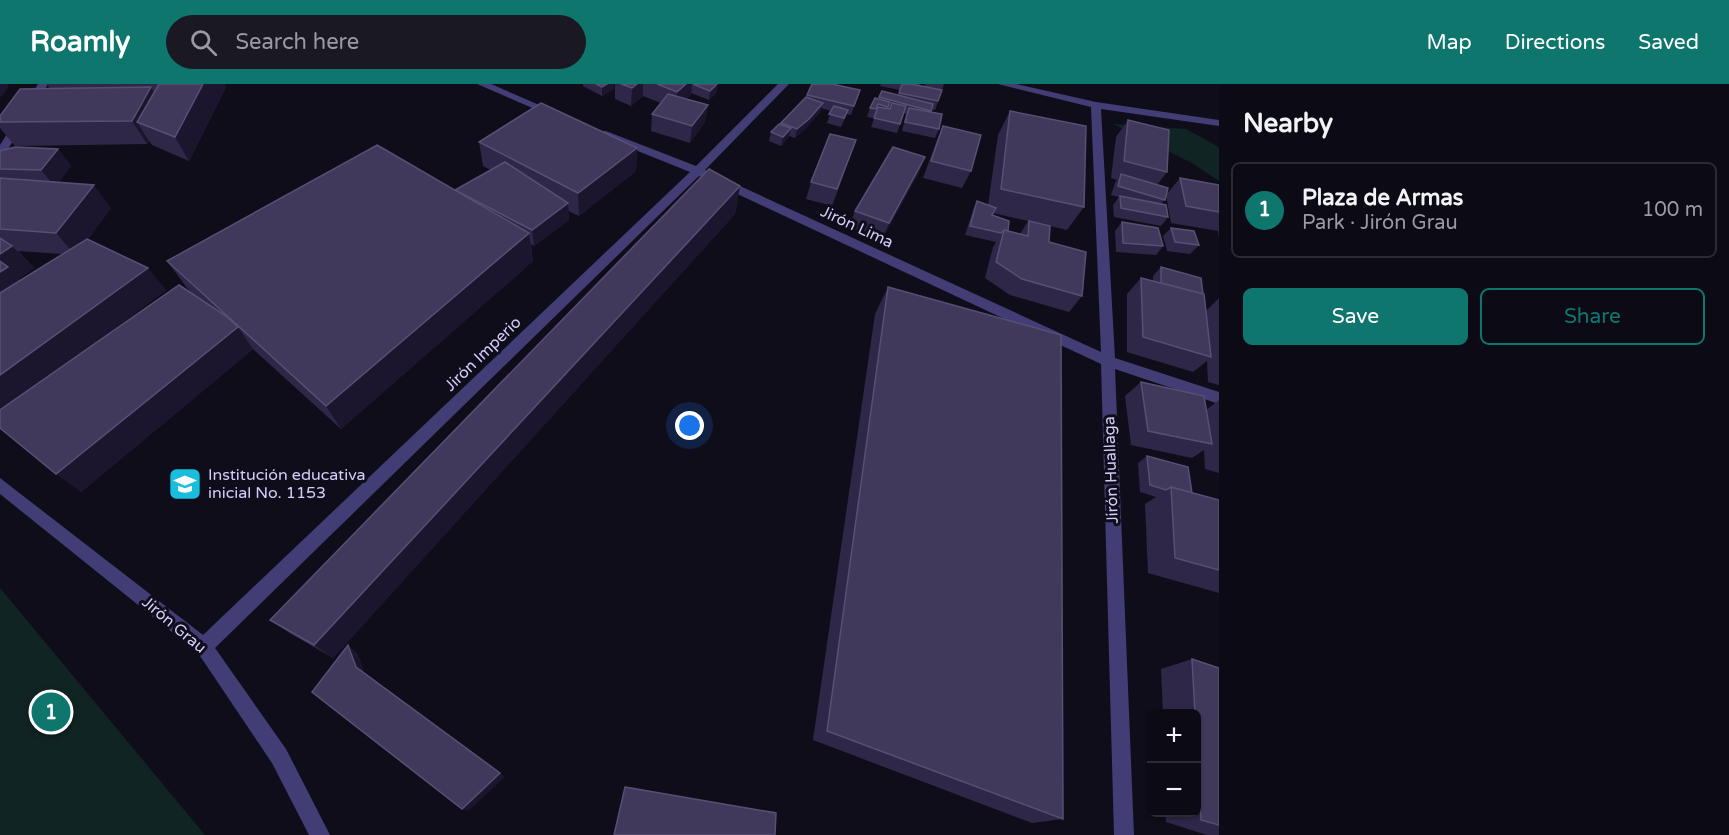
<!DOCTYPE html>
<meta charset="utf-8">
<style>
:root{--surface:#0c0a14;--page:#1a1822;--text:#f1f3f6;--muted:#9a9aa0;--line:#2c2b34;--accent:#0f766e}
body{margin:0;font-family:"Varela Round",sans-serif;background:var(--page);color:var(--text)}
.controls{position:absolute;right:18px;bottom:18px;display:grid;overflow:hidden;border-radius:9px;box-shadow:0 2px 4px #0004}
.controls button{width:54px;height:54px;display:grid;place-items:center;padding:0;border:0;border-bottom:2px solid var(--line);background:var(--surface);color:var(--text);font:30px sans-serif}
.you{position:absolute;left:690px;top:342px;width:21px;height:21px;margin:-15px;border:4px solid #fff;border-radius:50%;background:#1a73e8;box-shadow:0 0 0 9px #1a73e833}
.badge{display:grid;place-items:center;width:39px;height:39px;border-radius:50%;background:var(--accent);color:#fff;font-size:20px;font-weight:700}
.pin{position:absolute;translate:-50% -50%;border:3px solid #fff;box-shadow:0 2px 6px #0006}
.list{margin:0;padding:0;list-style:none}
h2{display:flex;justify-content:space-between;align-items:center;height:78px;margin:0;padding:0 24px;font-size:26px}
h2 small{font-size:20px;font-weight:400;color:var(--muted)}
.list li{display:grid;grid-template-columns:39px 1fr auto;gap:18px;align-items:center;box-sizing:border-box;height:96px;margin:0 12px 12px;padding:0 12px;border:2px solid var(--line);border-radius:9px}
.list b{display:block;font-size:22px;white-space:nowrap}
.list p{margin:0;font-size:20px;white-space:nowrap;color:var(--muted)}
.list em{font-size:20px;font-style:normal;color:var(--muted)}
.actions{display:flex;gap:12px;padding:18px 24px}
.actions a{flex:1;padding:14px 0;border:2px solid var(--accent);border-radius:9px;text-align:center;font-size:21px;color:var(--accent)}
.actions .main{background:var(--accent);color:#fff}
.icon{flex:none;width:33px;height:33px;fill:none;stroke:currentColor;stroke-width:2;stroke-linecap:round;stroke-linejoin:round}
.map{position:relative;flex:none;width:1219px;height:751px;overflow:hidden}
header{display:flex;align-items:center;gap:36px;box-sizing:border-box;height:84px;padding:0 30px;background:var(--accent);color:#fff}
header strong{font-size:28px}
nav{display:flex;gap:33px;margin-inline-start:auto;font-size:21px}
.search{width:420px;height:54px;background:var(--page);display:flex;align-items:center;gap:15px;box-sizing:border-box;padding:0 21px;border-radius:33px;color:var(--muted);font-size:22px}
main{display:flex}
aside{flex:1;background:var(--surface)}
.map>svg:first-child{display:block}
.green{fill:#112424}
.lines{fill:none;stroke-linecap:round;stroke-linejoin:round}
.minor{fill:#423d75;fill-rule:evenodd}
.wall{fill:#2f2747;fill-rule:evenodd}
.shaded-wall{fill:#1b152e}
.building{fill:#41395b;stroke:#585074;stroke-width:1.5}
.labels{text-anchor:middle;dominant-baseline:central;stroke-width:6;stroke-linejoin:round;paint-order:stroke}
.street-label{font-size:16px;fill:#d4cdfa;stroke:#100d1b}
.poi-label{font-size:16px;fill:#d4cdfa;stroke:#100d1b;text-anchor:start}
</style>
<header>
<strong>Roamly</strong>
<div class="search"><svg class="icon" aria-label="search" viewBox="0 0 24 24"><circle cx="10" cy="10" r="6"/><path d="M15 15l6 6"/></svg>Search here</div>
<nav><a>Map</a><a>Directions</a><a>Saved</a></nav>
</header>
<main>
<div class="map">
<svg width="1219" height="751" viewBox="0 0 1219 751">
<rect width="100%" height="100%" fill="#100d1b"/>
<!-- green -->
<g class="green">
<polygon points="1113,40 1186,45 1219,63 1219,97 1192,79"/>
<polygon points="0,504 205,751 0,751"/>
</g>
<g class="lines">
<!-- minor -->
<g class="minor">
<polygon points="38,0 48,0 5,70 0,73 0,61"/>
<polygon points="477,0 491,0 560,30 551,32"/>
<polygon points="778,0 789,0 705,86 1101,268 1091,23 998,0 1016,0 1096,18 1219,36 1219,42 1101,25 1115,274 1219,308 1219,320 1115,285 1134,751 1114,751 1101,280 699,92 215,564 286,665 330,751 309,751 272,679 198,569 0,410 0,394 203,551 690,88 598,51 598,47 606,47 696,82"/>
</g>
</g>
<!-- wall -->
<g class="wall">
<polygon points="47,0 225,0 226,3 189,77 152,61 149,57 147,60 15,62 0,44 0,32 50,5"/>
<polygon points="583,0 614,0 614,5 602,12 583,2"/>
<polygon points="615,0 717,0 716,9 709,16 691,9 691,11 686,15 708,21 705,38 690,59 651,47 652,30 661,19 643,12 631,22 615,15"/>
<polygon points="812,0 860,6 851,31 847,30 841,43 827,39 831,27 821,24 820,28 806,44 795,54 789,52 781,62 769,57 771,48 806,13"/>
<polygon points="881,0 920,0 920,2 924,3 925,0 944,0 935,26 931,26 930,28 939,45 935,54 902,47 906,30 904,29 897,49 871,43 876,29 873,34 867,33 870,24 879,15 882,7 898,11 900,6 880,2"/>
<path d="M1010 27 1084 123 1067 146 1050 142 1049 158 1082 212 1069 228 1010 211 985 194 993 163 996 158 965 151 973 126 977 117 988 121 998 51ZM993 129 1028 137 1020 150 1008 147 992 131Z"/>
<polygon points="1128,36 1167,88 1157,101 1165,116 1161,120 1168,133 1161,142 1114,133 1113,121 1119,113 1111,111 1115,99 1117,96 1111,94 1116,53"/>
<polygon points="943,42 971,87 962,104 923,94 936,59"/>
<path d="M479 58 637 64 636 87 579 132 568 127 569 136 534 162 531 160 533 177 341 345 253 265 81 408 0 344V67L58 65 71 82 59 98 111 124 88 155 166 206 87 265 196 213 187 204 167 177 455 106 491 86 483 82ZM18 167 62 170 21 196 20 194 34 184Z"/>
<polygon points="850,73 832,122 806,115 811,98"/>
<polygon points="925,73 918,90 882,155 849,143 855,127"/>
<polygon points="1180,94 1219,101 1219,154 1218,147 1171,139 1166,111"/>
<polygon points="740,102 735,130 333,574 291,550 270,536"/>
<polygon points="1122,138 1163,162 1156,171 1116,168 1115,147"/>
<polygon points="1171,144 1199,161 1190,170 1167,167 1163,152"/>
<polygon points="1161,183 1203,210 1206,227 1219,214 1219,301 1208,298 1207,277 1193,288 1127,268 1127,210 1141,194 1153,197 1153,192"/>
<polygon points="888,203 1063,735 1032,739 813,656 875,230"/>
<polygon points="1141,298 1206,326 1219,316 1219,389 1205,385 1204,366 1192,374 1131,361 1125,312"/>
<polygon points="1147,372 1192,409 1219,416 1219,509 1148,489 1145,420 1156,413 1140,408 1138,379"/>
<polygon points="1192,575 1219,584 1219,751 1207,751 1166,738 1166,729 1197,729 1197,630 1163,630 1161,585"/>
</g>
<!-- shaded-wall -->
<g class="shaded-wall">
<polygon points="0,0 7,0 9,3 0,14"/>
<polygon points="203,0 225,0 226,3 189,77 175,53"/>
<polygon points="607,0 614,0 614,5 602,12 602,3"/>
<polygon points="637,0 643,0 643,12 631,22 632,4"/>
<polygon points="686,0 692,0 691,11 675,25 677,8"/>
<polygon points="717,0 716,9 709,16 710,7"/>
<polygon points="151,3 165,27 137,38 149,57 147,60 132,37"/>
<polygon points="823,19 820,28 806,44 795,54 797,45"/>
<polygon points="708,21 705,38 690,59 692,42"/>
<polygon points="791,44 789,53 781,62 783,53"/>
<polygon points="637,64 636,87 579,132 578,109"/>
<polygon points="58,65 71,82 55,103 41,86"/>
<polygon points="925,73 918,90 882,155 889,139"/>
<polygon points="94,101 111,124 76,172 56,149"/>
<polygon points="740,102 735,130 333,574 314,561"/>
<polygon points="568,119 569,136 534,162 532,146"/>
<polygon points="529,149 533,177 341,345 326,322"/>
<polygon points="12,162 34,184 20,194 31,205 0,225 0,170"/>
<polygon points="148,184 166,206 0,330 0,291"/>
<polygon points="238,243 253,265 81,408 56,390"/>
<polygon points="348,561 358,570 365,590 356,583"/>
<polygon points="500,689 505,693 468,727 462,725"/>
</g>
<!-- building -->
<g class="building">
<polygon points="159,0 203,0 175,53 137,38"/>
<polygon points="596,0 607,0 602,3"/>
<polygon points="621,0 637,0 632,4"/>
<polygon points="657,0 686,0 677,8"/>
<polygon points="693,0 717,0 710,7"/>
<polygon points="812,0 832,0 860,6 854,22 807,11"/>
<polygon points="902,0 911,0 942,6 938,17 899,9"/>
<polygon points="151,3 132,37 0,38 0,32 20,5"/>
<polygon points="882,7 933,20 931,27 879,13"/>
<polygon points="668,10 708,21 692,42 652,30"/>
<polygon points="806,13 823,19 809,35 797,45 781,39"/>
<polygon points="875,14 890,18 888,23 878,20 876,25 870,24"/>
<polygon points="541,19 637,64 578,109 479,58"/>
<polygon points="892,19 906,22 900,40 874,34 878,23 890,25"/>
<polygon points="834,22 848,26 844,34 829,30"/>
<polygon points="909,24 942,30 939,45 905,38"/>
<polygon points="1010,27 1086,42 1084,123 1001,105"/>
<polygon points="1128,36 1169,46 1167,88 1124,77"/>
<polygon points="779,40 791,44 783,53 771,48"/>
<polygon points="943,42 981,51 971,87 931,77"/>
<polygon points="830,50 856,56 837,105 811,98"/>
<polygon points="377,61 529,149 326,322 167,177"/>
<polygon points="15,63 58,65 41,86 0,85 0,67"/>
<polygon points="893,63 925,73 889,139 855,127"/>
<polygon points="505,78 568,119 532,146 455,106"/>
<polygon points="709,85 740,102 314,561 270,536"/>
<polygon points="1121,90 1168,104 1165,116 1118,102"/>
<polygon points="0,94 94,101 56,149 0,145"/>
<polygon points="1180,94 1219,101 1219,128 1186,122"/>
<polygon points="1120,112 1166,121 1168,133 1121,124"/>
<polygon points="977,117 996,124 992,131 1009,137 1008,147 1004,146 1001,149 970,142"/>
<polygon points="1029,137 1050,142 1049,158 1086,168 1082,212 1022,195 996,178 1004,146 1028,152"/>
<polygon points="1122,138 1158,144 1163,162 1123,159"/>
<polygon points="1171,144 1194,147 1199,161 1175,158"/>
<polygon points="0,154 12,162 0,170"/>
<polygon points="87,155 148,184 0,291 0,209"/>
<polygon points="0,177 8,183 0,188"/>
<polygon points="1161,183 1201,194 1203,210 1161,199"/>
<polygon points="1141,194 1204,210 1211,273 1143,253"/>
<polygon points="179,201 226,232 238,243 56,390 0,344 0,326"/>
<polygon points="888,203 1061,251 1063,735 827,647"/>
<polygon points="1141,298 1204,312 1212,360 1148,347"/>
<polygon points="1147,372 1188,383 1192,409 1171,403 1166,406 1150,401"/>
<polygon points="1171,403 1219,416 1219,486 1175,474"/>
<polygon points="348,561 356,583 500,689 462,725 312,608"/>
<polygon points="1192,575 1219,584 1219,741 1201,736 1197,655 1197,630 1195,630"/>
<polygon points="625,703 776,729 775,751 614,751"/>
</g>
<!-- icons -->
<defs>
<g id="school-square" transform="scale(1.725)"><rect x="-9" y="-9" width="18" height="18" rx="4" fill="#18bedb" stroke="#100d1b"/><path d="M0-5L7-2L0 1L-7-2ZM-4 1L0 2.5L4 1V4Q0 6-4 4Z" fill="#fff"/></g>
</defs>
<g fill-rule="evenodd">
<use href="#school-square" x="185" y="400"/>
</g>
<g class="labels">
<!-- street labels -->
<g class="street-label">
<text transform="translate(857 143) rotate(25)">Jirón Lima</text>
<text transform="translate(483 270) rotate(-44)">Jirón Imperio</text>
<text transform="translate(1111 386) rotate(-92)">Jirón Huallaga</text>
<text transform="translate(174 541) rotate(40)">Jirón Grau</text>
</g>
<!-- poi labels -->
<g class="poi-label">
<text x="208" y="391">Institución educativa<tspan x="208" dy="18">inicial No. 1153</tspan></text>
</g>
</g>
</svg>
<div class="controls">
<button>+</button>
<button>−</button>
</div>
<div class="you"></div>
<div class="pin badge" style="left:51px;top:628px">1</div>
</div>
<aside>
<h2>Nearby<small></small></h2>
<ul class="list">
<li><span class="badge">1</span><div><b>Plaza de Armas</b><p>Park · Jirón Grau</p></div><em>100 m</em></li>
</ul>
<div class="actions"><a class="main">Save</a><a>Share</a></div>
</aside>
</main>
